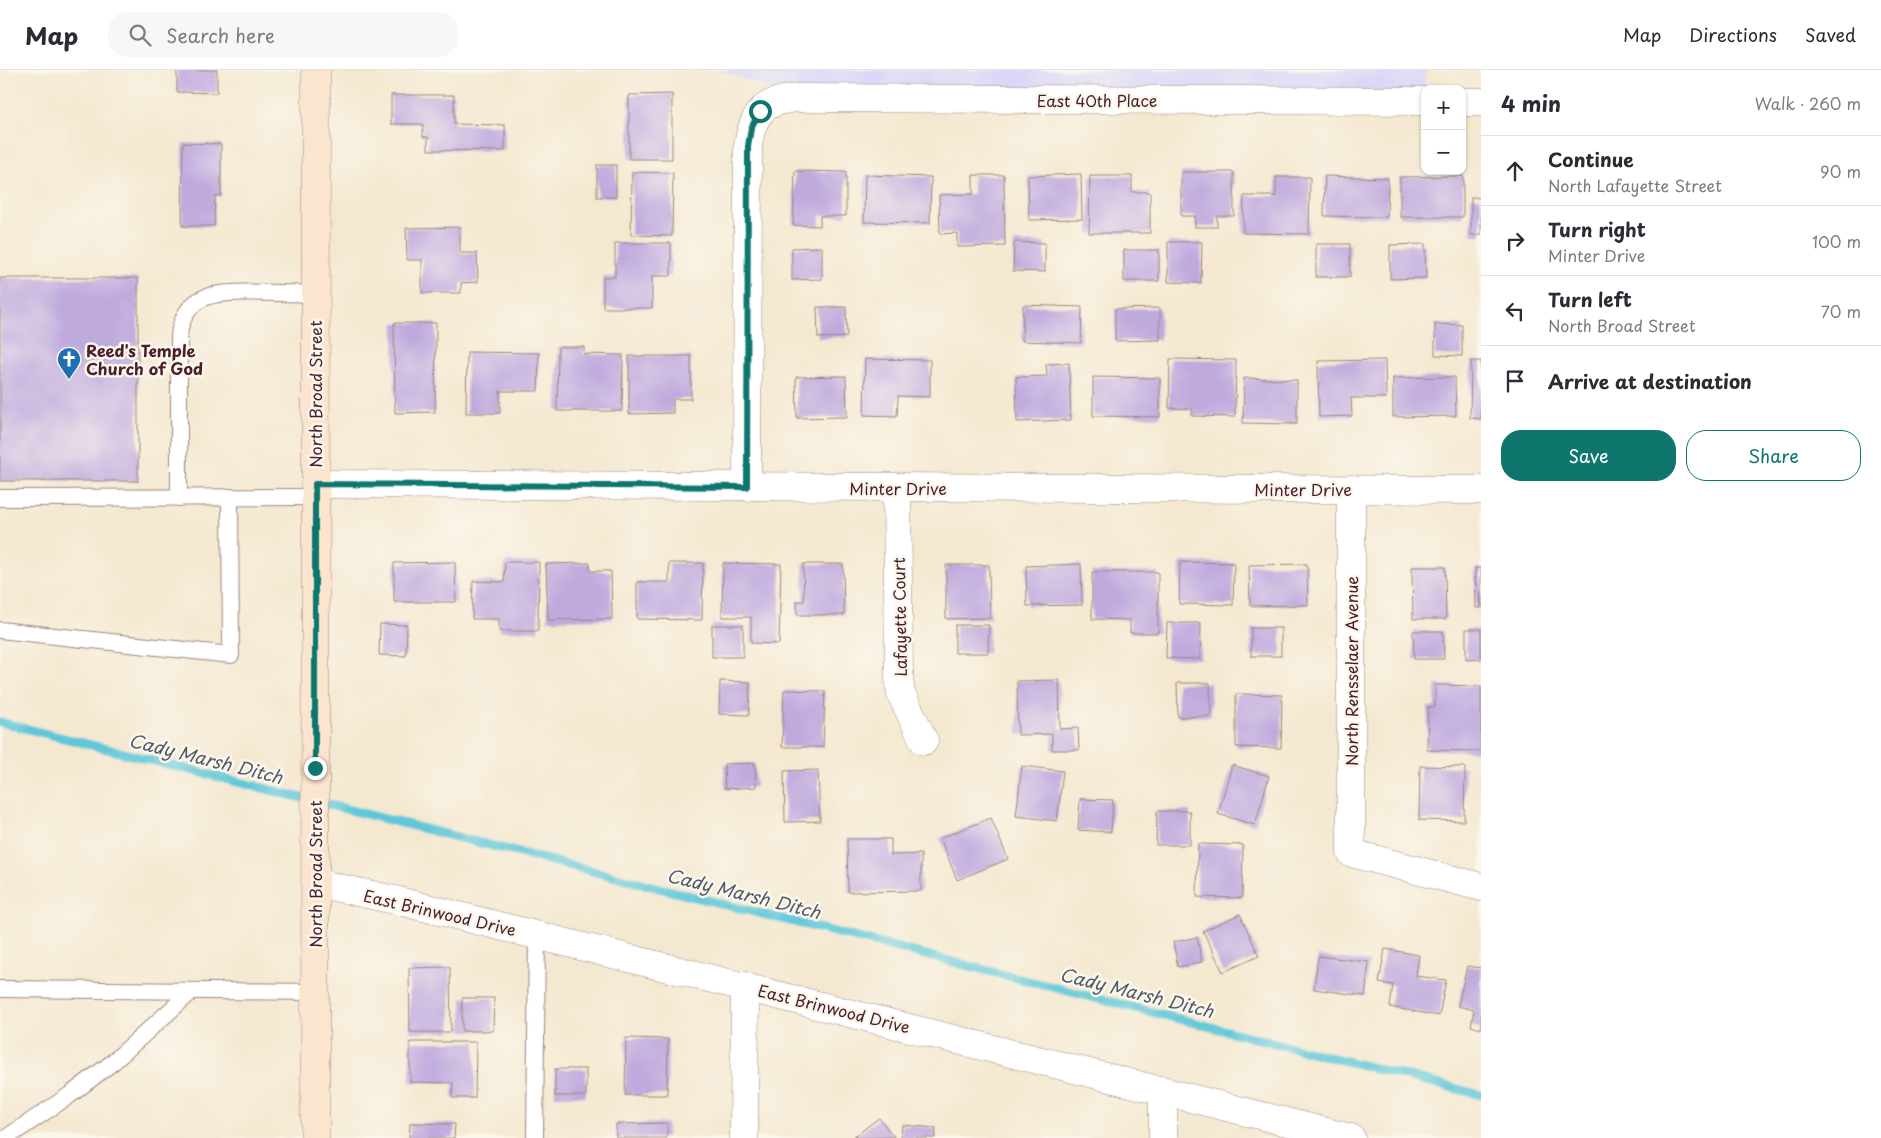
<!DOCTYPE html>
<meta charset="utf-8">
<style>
:root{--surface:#fff;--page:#f7f7f7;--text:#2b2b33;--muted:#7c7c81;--line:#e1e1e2;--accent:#0f766e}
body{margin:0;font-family:"Playpen Sans",sans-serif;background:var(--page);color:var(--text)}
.controls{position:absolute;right:15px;top:15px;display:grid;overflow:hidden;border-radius:10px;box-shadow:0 1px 4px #0004}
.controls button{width:45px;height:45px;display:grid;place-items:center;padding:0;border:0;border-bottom:1px solid var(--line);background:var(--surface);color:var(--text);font:25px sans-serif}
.stop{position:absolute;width:15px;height:15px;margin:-11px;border:4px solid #0f766e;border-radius:50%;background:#fff}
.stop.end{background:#0f766e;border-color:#fff;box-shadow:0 1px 5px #0008}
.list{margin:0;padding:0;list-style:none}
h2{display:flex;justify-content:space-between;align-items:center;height:65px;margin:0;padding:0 20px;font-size:21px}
h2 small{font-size:16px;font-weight:400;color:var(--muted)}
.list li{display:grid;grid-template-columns:32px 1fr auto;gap:15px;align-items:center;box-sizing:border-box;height:70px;padding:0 20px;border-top:1px solid var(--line)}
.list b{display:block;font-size:19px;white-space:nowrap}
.list p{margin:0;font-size:16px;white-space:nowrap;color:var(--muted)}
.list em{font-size:16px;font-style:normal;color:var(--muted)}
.actions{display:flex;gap:10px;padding:15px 20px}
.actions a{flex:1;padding:11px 0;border:1px solid var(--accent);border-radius:20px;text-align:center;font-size:18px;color:var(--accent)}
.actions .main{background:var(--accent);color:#fff}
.icon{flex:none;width:28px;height:28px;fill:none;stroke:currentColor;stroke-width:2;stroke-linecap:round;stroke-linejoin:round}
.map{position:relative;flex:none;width:1481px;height:1068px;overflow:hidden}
header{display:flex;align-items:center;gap:30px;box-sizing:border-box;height:70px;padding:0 25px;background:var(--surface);border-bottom:1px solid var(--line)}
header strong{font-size:24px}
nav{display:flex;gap:28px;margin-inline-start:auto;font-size:18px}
.search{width:350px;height:45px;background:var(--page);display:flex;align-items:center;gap:12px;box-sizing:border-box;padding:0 18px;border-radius:20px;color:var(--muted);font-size:19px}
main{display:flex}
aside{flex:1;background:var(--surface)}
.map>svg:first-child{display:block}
.built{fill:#d9d7f8}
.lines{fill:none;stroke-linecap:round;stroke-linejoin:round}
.stream{stroke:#5ec7d9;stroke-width:9}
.building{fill:#bfaade}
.lane-casing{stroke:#9f847e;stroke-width:18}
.street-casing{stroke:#9f847e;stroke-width:29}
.secondary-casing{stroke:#9f847e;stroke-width:29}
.lane{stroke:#fff;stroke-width:16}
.street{stroke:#fff;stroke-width:28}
.secondary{stroke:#fbe5cf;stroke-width:28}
.route{stroke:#0f766e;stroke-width:6}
.labels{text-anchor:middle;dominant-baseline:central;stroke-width:5;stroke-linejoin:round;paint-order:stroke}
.street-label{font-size:16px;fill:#4a1f2b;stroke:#fbf7ec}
.poi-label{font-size:16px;font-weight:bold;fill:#4a1f2b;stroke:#fbf7ec;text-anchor:start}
.water-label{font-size:18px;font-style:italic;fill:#515a68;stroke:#fbf7ec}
</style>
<header>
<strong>Map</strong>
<div class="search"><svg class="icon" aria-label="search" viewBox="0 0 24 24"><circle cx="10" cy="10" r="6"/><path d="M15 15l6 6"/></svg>Search here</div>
<nav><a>Map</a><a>Directions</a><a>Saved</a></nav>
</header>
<main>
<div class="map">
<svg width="1481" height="1068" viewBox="0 0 1481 1068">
<rect width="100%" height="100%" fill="#fbf7ec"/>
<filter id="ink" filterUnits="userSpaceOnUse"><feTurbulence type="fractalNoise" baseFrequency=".02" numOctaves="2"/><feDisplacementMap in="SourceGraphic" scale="10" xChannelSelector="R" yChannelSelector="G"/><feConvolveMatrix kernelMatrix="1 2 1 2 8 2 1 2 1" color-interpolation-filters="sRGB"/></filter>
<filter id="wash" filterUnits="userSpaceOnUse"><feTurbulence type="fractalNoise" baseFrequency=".0096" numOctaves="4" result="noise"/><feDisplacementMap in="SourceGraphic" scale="20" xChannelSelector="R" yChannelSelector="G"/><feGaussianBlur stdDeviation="1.12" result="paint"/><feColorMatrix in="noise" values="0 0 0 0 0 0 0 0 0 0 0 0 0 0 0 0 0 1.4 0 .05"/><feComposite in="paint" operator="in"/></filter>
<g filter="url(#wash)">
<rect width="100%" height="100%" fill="#f4e8d0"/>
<!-- built -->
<polygon class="built" points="717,0 1425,0 1425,31 799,28"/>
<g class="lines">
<!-- stream -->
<polyline class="stream" points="0,652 1481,1025"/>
</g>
<g id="blocks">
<!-- building -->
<g class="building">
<polygon points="177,0 217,0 217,23 177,22"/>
<polygon points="672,24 672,89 629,89 629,25"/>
<polygon points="391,25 454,25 454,54 505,55 505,81 428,80 428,67 423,67 423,54 391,54"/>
<polygon points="183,73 221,74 221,126 215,126 214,156 182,156"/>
<rect x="597" y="95" width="19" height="32"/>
<polygon points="795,101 846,102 846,146 820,146 820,156 793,155"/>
<polygon points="632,102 673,103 672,166 631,165"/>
<polygon points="1181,102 1234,102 1234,146 1217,146 1217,157 1195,157 1195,146 1181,146"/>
<polygon points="1081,104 1082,149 1029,150 1028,106"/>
<polygon points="865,105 931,107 930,153 864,152"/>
<polygon points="973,105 1004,105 1005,176 957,177 957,163 940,164 939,125 973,124"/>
<polygon points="1090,106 1132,106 1132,122 1150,122 1150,163 1089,163"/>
<polygon points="1325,106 1388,108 1387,147 1324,146"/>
<polygon points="1463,106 1463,147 1400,147 1400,107"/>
<polygon points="1276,107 1310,107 1309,164 1243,163 1244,126 1276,126"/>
<polygon points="1471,127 1481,128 1481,165 1471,165"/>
<polygon points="460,157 460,183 477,183 478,212 461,213 461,223 422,223 422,190 407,190 406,158"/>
<polygon points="1014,172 1045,173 1045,202 1013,201"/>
<polygon points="1168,172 1202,172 1201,213 1168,212"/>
<polygon points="615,173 671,173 671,206 652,206 652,238 603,238 603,207 615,207"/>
<rect x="1316" y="174" width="34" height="33"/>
<polygon points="1425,174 1426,208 1390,209 1390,175"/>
<polygon points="822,177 822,209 792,210 792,178"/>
<rect x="1124" y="180" width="35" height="31"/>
<rect x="0" y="208" width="138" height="203"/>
<polygon points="1023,235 1082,237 1081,273 1022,271"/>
<polygon points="817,237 846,237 847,267 818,268"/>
<polygon points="1160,238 1160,270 1115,271 1115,239"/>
<polygon points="394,253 436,253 435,342 395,343"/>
<polygon points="1435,254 1462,255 1462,286 1435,285"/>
<polygon points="558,277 584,277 584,284 623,285 622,341 557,341"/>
<polygon points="467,282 539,283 538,321 500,321 500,343 466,343"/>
<polygon points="629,286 691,286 691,329 673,329 673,343 629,344"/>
<polygon points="865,289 930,290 930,327 898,326 897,346 864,345"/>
<polygon points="1170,289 1236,290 1235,347 1192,346 1192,339 1169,338"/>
<polygon points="1385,290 1386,328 1351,328 1352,346 1319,347 1318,291"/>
<polygon points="1471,291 1481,291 1481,349 1470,348"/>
<polygon points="1069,293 1071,350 1017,352 1016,307 1047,306 1046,294"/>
<polygon points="846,306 847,347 797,348 796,307"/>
<polygon points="1093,307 1160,308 1160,347 1093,346"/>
<polygon points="1455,307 1456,346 1393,347 1393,308"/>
<polygon points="1244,308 1297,310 1297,354 1243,353"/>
<polygon points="455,492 456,532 394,532 394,493"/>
<polygon points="505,492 539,492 538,561 499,561 499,549 472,549 473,511 504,512"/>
<polygon points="1180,492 1234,493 1233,535 1179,534"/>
<polygon points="590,493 590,501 611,501 612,549 548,550 546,494"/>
<polygon points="669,493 703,493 702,550 637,549 637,512 669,512"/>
<polygon points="723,493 781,494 779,574 751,573 751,547 722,547"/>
<polygon points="803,494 843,494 844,545 797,545 797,531 804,531"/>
<polygon points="1081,494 1082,535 1027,536 1026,496"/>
<polygon points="1307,494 1308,535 1250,536 1249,495"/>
<polygon points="946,495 989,495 990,548 946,549"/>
<polygon points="1412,497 1445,497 1446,549 1413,549"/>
<polygon points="1475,498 1481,498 1481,538 1476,538"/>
<polygon points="1092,502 1158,502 1158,563 1130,563 1130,550 1092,549"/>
<polygon points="1167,553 1201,553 1200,589 1166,588"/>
<polygon points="380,554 407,555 406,586 379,585"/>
<rect x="712" y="555" width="31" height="32"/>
<polygon points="955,555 989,555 988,583 955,583"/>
<rect x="1251" y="558" width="30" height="28"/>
<polygon points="1466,559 1481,559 1481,589 1466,590"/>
<polygon points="1413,561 1443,561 1444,589 1414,589"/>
<polygon points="1059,610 1060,659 1078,658 1079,680 1052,680 1052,664 1018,665 1017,611"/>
<polygon points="720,611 750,612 749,645 719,644"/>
<polygon points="1177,613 1210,613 1211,646 1178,647"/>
<polygon points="1435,615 1481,616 1481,681 1427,680 1428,637 1435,637"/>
<polygon points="784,620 825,621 823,677 782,677"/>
<polygon points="1236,624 1282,625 1281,678 1236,677"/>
<polygon points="755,693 756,717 725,719 724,694"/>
<polygon points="1232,695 1269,706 1255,755 1218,744"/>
<polygon points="1022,696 1063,701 1057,751 1016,746"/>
<polygon points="1420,696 1465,697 1464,751 1419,750"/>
<polygon points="818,700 820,751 785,752 784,701"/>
<polygon points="1080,729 1113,730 1111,762 1078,760"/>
<polygon points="1157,741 1190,741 1190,775 1156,775"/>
<polygon points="991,748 1008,789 957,810 940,768"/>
<polygon points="847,769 891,769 891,785 921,784 921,821 848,822"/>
<polygon points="1198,774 1243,775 1242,828 1197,827"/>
<polygon points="1240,844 1259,886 1223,902 1203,861"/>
<polygon points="1197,867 1202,892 1178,897 1173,872"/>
<polygon points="1385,879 1419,885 1416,906 1446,910 1439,946 1390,937 1393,915 1379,913"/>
<polygon points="1318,886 1369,892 1365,926 1314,919"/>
<polygon points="1467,896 1481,898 1481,959 1471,956 1474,940 1458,936"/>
<polygon points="450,897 451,962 410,962 409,898"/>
<polygon points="462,928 494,928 493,961 462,961"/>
<polygon points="626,968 668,969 667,1025 625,1025"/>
<polygon points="410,972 476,972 475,1028 452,1028 453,1013 410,1012"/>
<rect x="555" y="999" width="31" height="27"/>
<polygon points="879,1048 894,1067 852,1068"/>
<polygon points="410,1053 455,1054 454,1068 409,1068"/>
<polygon points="667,1053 667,1068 616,1068 616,1054"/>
<polygon points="902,1055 936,1058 935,1068 901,1068"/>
</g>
</g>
</g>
<g filter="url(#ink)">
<use href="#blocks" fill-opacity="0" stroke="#9f847e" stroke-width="1"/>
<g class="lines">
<!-- lane casing -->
<g class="lane-casing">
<g id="lane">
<polyline points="0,428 315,427"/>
<path d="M179 428V267C180 250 189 233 206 227 227 219 289 224 315 224"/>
<polyline points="0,560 231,585 230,427"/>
<polyline points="0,919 315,922"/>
<polyline points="6,1068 70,1025 113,992 192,921"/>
<polyline points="535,1068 537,865"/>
</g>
</g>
<!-- street casing -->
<g class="street-casing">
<g id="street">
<polyline points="1462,32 1481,32"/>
<polyline points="315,414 1481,420"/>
<path d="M747 417 748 76C753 42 764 30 799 28L1425 31"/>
<polyline points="897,418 899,609 901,624 924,671"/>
<polyline points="1351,419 1351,783 1481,817"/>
<polyline points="316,813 395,830 1351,1068"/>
<polyline points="1163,1020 1163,1068"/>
<polyline points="744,1068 745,916"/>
</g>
</g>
<!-- secondary casing -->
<g class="secondary-casing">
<polyline id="secondary" points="315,1068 316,0"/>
</g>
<!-- lane -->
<use href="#lane" class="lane"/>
<!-- street -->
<use href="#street" class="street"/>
<!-- secondary -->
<use href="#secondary" class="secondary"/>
</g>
</g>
<g class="lines" filter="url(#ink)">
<!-- route -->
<polyline class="route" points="315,698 315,414 747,417 748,76 751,58 760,41"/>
</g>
<!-- icons -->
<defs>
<g id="church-pin" transform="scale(1.25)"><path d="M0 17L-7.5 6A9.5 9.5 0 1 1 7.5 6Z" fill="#1f6fb2" stroke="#fbf7ec"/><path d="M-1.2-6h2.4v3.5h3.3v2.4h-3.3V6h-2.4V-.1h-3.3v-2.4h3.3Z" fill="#fff"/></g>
</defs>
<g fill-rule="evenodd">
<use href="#church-pin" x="69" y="289"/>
</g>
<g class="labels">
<!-- street labels -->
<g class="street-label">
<text x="1097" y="30">East 40th Place</text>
<text transform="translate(315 324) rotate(-90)">North Broad Street</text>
<text x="898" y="418">Minter Drive</text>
<text x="1303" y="419">Minter Drive</text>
<text transform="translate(899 547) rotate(-91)">Lafayette Court</text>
<text transform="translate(1351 601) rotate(-90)">North Rensselaer Avenue</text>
<text transform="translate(315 804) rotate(-90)">North Broad Street</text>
<text transform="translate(440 842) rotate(13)">East Brinwood Drive</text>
<text transform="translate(834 938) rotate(14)">East Brinwood Drive</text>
</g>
<!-- poi labels -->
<g class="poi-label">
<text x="86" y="280">Reed's Temple<tspan x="86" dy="18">Church of God</tspan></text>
</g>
<!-- water labels -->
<g class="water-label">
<text transform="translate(206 688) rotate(14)">Cady Marsh Ditch</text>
<text transform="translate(744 823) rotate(14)">Cady Marsh Ditch</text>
<text transform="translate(1137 922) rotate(14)">Cady Marsh Ditch</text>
</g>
</g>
</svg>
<div class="controls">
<button>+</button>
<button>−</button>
</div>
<div class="stop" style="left:760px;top:41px"></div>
<div class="stop end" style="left:315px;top:698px"></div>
</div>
<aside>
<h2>4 min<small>Walk · 260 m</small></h2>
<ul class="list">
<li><svg class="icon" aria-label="ahead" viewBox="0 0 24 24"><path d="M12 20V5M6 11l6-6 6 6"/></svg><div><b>Continue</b><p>North Lafayette Street</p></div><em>90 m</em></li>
<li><svg class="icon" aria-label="right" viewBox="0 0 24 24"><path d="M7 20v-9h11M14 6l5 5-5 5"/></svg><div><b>Turn right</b><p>Minter Drive</p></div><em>100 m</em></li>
<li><svg class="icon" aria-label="left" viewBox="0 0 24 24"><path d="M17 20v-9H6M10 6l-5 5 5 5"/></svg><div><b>Turn left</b><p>North Broad Street</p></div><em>70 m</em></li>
<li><svg class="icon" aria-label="arrive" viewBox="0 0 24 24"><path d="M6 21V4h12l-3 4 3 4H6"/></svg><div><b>Arrive at destination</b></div></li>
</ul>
<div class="actions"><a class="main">Save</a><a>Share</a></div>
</aside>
</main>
